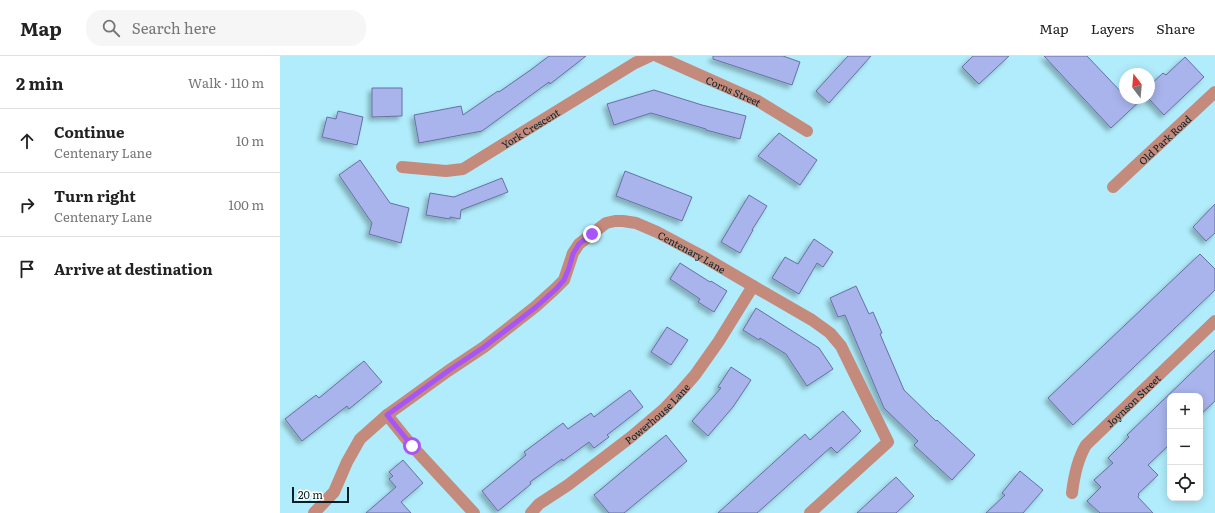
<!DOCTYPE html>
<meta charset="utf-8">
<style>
:root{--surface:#fff;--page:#f6f6f6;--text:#222;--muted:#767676;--line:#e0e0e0}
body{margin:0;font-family:Literata,serif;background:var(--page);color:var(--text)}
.controls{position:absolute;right:12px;bottom:12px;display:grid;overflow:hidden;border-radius:8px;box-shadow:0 2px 10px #0003}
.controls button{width:36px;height:36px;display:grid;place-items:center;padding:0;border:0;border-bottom:1px solid var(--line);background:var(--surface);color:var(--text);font:20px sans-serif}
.compass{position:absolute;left:839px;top:12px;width:36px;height:36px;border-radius:50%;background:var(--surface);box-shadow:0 2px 10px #0003;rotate:344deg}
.scale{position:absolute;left:12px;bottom:10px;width:57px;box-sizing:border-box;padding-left:4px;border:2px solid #012229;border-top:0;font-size:11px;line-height:14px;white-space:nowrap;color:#012229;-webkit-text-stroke:3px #fff;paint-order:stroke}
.stop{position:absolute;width:12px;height:12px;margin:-9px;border:3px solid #a855f7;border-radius:50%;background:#fff}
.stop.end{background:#a855f7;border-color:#fff;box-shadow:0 1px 4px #0008}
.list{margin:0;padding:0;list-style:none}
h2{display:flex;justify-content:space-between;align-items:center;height:52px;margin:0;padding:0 16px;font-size:17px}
h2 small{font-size:13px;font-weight:400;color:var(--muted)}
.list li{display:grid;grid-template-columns:26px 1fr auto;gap:12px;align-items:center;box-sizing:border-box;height:64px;padding:0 16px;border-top:1px solid var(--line)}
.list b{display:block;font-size:15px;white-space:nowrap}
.list p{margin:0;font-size:13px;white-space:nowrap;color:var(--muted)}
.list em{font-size:13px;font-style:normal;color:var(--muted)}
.icon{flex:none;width:22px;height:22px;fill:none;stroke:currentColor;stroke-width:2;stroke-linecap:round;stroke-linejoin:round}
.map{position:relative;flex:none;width:935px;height:457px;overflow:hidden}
header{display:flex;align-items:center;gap:24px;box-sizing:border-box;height:56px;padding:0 20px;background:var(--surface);border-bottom:1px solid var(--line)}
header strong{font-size:19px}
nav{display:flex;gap:22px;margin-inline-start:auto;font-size:14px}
.search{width:280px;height:36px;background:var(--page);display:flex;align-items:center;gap:10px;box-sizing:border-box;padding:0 14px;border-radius:16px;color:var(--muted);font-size:15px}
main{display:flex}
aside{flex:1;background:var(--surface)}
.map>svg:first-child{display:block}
.building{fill:#a8b4eb;stroke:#6770a3;filter:url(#shadow)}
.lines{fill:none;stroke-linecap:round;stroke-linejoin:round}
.street{stroke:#c48a7b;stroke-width:12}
.route{stroke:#a855f7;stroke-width:5}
.labels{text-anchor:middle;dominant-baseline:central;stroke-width:3;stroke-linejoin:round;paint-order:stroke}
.street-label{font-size:10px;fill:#012229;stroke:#fff}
</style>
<header>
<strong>Map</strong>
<div class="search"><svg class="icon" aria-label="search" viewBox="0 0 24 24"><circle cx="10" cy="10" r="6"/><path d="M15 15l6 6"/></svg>Search here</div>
<nav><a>Map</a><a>Layers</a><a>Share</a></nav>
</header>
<main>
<aside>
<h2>2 min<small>Walk · 110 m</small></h2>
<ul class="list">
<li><svg class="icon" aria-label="ahead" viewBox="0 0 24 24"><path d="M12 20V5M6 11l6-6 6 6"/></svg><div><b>Continue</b><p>Centenary Lane</p></div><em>10 m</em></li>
<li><svg class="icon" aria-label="right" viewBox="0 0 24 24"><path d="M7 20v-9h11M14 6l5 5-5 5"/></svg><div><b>Turn right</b><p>Centenary Lane</p></div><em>100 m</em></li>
<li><svg class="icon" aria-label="arrive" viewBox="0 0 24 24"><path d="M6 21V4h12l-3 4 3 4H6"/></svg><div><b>Arrive at destination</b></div></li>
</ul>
</aside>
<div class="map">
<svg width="935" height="457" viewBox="0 0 935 457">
<defs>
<filter id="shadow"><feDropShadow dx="-3.5" dy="3.5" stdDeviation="2" flood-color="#0004"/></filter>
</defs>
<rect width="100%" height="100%" fill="#b0ecfb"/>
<!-- building -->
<g class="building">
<polygon points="269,0 306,0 270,28 269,26 202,75 139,87 134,59 181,50 183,59 218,35 219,36 252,13"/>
<polygon points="433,0 503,0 520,6 512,29 433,3"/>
<polygon points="568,0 591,0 549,47 536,35"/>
<polygon points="693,0 729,0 699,28 682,11"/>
<polygon points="764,0 807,0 845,40 845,42 863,42 831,72"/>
<polygon points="905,1 924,21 884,59 869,43 869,30 883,17 886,19"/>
<polygon points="92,32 122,32 122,60 92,61"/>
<polygon points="374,34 422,49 466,60 460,83 426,74 426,73 371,57 334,69 327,48"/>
<polygon points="58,55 83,61 77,89 42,81 47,61 56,63"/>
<polygon points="499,77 537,104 520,129 478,100"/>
<polygon points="80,104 110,147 129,152 121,187 89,178 92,167 59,119"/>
<polygon points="345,115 412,141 402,165 336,140"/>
<polygon points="222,122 228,136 181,154 180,163 170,161 170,163 146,159 150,137 174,141"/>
<polygon points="469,139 487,150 472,174 473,174 460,197 441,186"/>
<polygon points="935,148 935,177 926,185 913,171"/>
<polygon points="534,183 553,196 543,211 537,207 519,238 492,222 505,201 518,208"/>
<polygon points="920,198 935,213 935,234 793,369 768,342"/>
<polygon points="400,207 430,226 431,225 447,235 434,256 418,246 420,243 390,223"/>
<polygon points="576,230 589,258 593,256 602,277 600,278 624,334 656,365 657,364 695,399 672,424 634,389 638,385 604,352 565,259 558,261 550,242"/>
<polygon points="476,252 539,292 553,313 527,330 506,298 480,282 479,284 463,274"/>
<polygon points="387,271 408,284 391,309 371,296"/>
<polygon points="935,294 935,345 920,359 920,340 890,340 890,388 868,409 878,419 858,438 859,439 858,441 873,457 820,457 807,445 821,431 814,424 833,407 828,402 849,381 847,379"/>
<polygon points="84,305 102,326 69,353 67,350 22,385 5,363 36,339 39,342"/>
<polygon points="451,311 471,324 453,351 428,380 412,365 441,332 438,331"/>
<polygon points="350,334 363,351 327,379 329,381 314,392 309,386 283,405 282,403 250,426 251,428 218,455 202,435 246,399 244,396 283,367 288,373 311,357 314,361"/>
<polygon points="563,355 581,375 557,397 551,391 477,457 438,457 525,378 530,384"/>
<polygon points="386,379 407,405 344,457 329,457 314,439"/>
<polygon points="123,404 143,427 121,446 131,457 86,457 116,431 109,423 113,420 109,416"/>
<polygon points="740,415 763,434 743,457 706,457 725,439 722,437"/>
<polygon points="616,421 634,440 616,457 577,457"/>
</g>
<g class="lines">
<!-- street -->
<g class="street">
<path id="s1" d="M377 0 478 45 527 75"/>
<path id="s2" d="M122 111 166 115 183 113 355 7 370 0"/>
<path id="s3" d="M833 131 935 36"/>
<polyline points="107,359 132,390 194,457"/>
<path id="s4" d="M792 437C794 420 797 404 806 389L935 265"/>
<path id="s5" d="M34 457 54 436 67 406 80 383 107 359 168 315 204 291 255 251 275 233 284 224 293 197 299 188 326 167 335 165H343L356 167 377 176 422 200 473 230 532 264 550 277 561 290 608 386 530 457"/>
<path id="s6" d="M251 457 259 448 288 429 351 381 384 353 401 335 415 319 439 285 473 230"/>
</g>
</g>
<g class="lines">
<!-- route -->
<polyline class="route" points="132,390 107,359 168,315 204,291 256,251 276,233 284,224 289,212 293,198 299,188 312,178"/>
</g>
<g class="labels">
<!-- street labels -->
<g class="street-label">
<text stroke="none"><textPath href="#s1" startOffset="84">Corns Street</textPath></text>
<text stroke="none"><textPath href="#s2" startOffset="140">York Crescent</textPath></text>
<text stroke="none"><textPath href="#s3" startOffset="70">Old Park Road</textPath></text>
<text stroke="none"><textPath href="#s5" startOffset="514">Centenary Lane</textPath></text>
<text stroke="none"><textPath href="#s4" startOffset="115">Joynson Street</textPath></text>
<text stroke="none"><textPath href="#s6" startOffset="161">Powerhouse Lane</textPath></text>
</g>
</g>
</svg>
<div class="controls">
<button>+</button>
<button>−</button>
<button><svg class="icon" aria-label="locate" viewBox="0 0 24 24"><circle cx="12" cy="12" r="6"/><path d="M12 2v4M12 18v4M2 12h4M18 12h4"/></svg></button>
</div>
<svg class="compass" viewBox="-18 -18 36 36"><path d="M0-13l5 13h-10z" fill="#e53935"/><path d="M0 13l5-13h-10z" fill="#767676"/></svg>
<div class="scale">20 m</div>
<div class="stop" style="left:132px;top:390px"></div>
<div class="stop end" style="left:312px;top:178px"></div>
</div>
</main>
